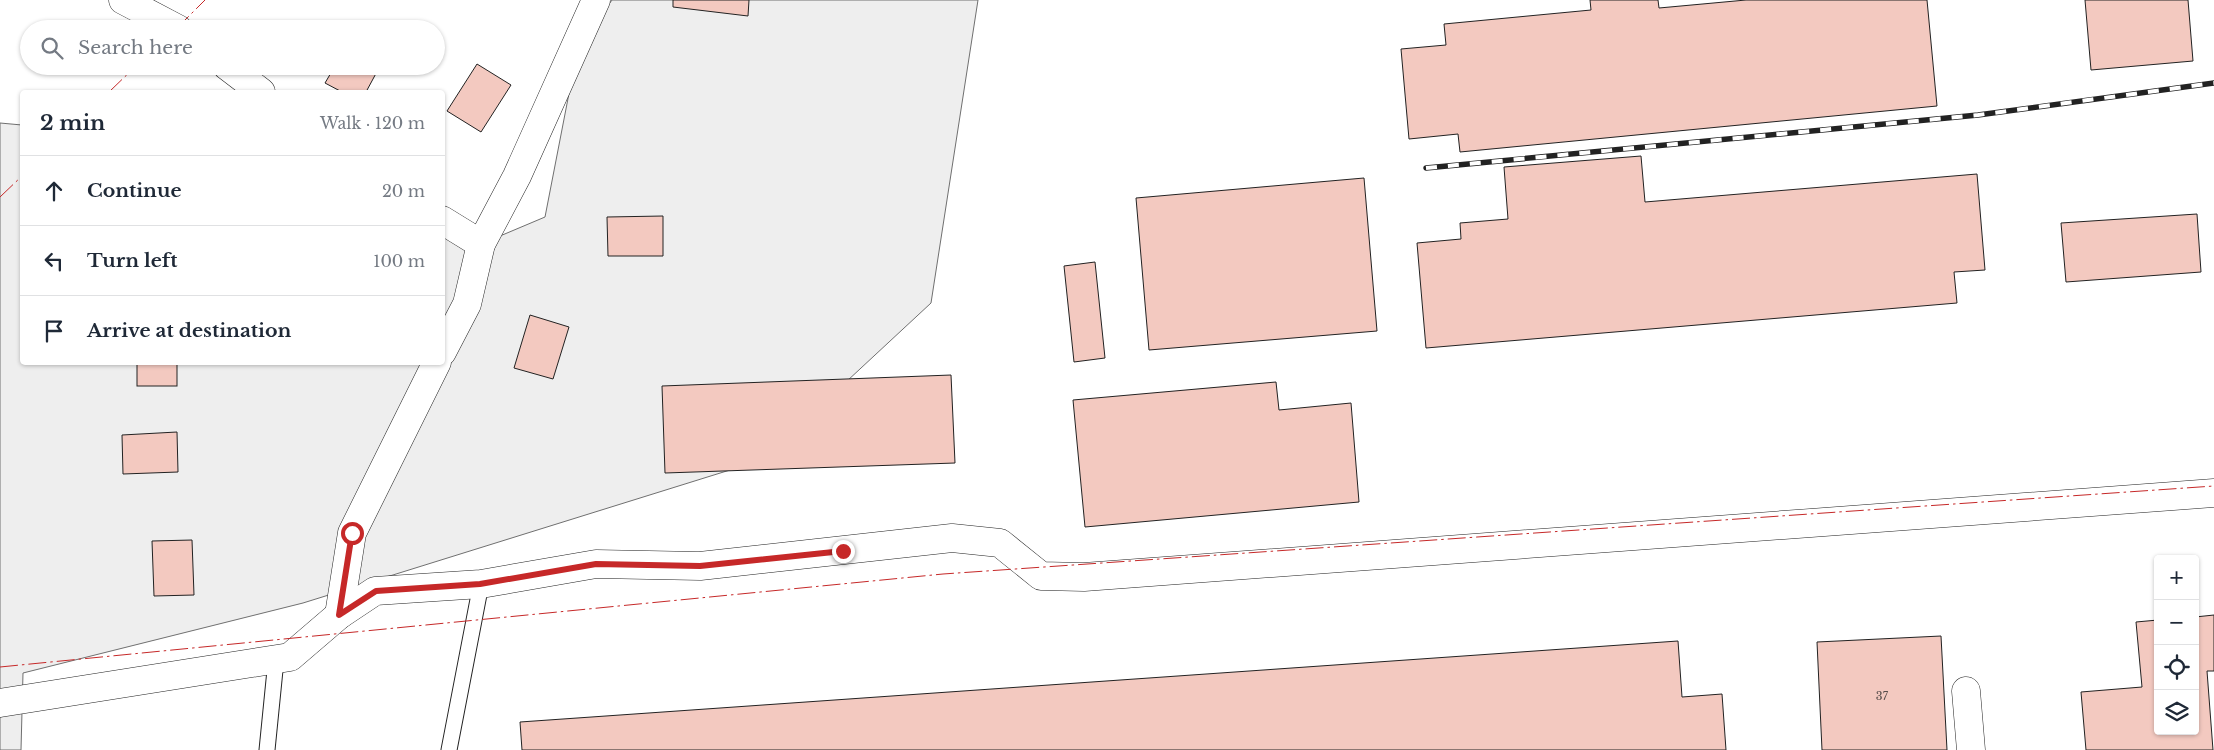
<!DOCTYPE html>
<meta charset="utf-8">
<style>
:root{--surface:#fff;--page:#f2f2f3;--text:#1f2937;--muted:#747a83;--line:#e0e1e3}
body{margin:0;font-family:"Libre Baskerville",serif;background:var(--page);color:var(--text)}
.controls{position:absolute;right:15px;bottom:15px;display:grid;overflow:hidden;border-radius:5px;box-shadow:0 1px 4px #0004}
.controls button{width:45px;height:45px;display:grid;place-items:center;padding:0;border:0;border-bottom:1px solid var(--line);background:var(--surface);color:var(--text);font:25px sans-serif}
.stop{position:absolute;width:15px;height:15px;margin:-11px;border:4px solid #c62828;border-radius:50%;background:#fff}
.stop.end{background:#c62828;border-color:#fff;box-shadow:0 1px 5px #0008}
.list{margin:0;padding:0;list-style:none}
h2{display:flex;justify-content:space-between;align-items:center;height:65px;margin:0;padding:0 20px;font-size:21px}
h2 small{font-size:16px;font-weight:400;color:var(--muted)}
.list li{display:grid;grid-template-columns:32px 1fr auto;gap:15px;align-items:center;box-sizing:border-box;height:70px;padding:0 20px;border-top:1px solid var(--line)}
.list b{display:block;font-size:19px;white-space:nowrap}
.list em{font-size:16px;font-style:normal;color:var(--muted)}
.icon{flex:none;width:28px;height:28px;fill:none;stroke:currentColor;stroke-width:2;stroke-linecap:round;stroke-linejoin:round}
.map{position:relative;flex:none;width:2214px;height:750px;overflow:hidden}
.search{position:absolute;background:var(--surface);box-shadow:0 1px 4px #0004;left:20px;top:20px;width:425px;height:55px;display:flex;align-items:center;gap:12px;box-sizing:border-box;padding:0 18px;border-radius:28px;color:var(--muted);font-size:19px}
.panel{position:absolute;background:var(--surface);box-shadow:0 1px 4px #0004;left:20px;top:90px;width:425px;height:275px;border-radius:5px}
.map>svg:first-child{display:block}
.green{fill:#eee;stroke:#6f6f6f}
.building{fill:#f3c9c0;stroke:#222}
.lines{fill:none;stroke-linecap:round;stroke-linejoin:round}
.service-casing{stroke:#222;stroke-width:17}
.minor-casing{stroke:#222;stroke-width:29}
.service{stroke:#fff;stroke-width:15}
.minor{stroke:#fff;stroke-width:28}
.rail-casing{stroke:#222;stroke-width:5.5}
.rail{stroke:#fff;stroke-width:4;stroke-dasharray:11;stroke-linecap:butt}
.power{stroke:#c62828;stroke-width:1;stroke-dasharray:18 4 2.5 4;stroke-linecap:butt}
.route{stroke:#c62828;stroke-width:6}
.labels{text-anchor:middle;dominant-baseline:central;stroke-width:4;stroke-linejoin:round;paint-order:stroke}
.number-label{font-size:11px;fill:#564c4a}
</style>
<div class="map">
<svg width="2214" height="750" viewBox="0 0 2214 750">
<rect width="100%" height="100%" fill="#fff"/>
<!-- green -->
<polygon class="green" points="612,0 978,0 931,303 762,460 303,603 23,673 21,750 0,750 0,123 22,125 22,362 442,362 443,216 481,244 545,217 578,47"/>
<!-- building -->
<g class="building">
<polygon points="673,0 749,0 748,16 673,7"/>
<polygon points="1590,0 1658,0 1659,8 1746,0 1927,0 1937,106 1460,152 1458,134 1409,139 1401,49 1446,45 1444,24 1591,10"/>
<polygon points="2085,0 2188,0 2193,61 2091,70"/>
<polygon points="477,64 511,85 481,132 447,111"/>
<polygon points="335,66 380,66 366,92 342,92 325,83"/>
<polygon points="1641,156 1645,202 1977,174 1985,270 1954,272 1957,303 1426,348 1417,243 1461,239 1460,223 1508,219 1504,167"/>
<polygon points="1364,178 1377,331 1149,350 1136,198"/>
<polygon points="2197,214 2201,272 2066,282 2061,223"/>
<polygon points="663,216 663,256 608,256 607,217"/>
<polygon points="1095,262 1105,358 1074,362 1064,266"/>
<polygon points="530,315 569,327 553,379 514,368"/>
<rect x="137" y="362" width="40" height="24"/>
<polygon points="951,375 955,463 665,473 662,386"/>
<polygon points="1276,382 1279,410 1351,403 1359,502 1085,527 1073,400"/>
<polygon points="177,432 178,472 123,474 122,435"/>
<polygon points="192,540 194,595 154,596 152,541"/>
<polygon points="2214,615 2214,671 2207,671 2213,750 2086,750 2081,692 2142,687 2136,622 2158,620 2158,731 2195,731 2195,617"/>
<polygon points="1941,636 1947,750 1822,750 1817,642"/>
<polygon points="1678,641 1682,697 1722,694 1726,750 522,750 520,722"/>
</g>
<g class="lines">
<!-- service casing -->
<g class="service-casing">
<g id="service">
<polyline points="267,750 276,660"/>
<polyline points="449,750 481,584"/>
</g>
</g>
<!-- minor casing -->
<g class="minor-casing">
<g id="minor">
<polyline points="123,0 178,29"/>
<polyline points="227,66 261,92"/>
<polyline points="442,220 481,244"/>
<polyline points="442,352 467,304 481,244 517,176 596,0"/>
<polyline points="339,615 352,533 437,362"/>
<polyline points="1966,691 1971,750"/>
<polyline points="0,703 290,657 339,615 375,591 481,584 596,564 700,566 952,538 1000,543 1041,576 1084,577 2214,493"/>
</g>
</g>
<!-- service -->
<use href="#service" class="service"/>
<!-- minor -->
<use href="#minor" class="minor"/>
<!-- rail casing -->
<g class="rail-casing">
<polyline id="rail" points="1426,168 1978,115 2214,83"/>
</g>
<!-- rail -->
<use href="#rail" class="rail"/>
<!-- power -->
<g class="power">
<polyline points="176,29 205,0"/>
<polyline points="109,92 136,66"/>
<polyline points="0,197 22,176"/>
<polyline points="0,667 943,574 2214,486"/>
</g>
</g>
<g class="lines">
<!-- route -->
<polyline class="route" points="352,533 339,615 376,591 480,584 596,564 700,566 843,551"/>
</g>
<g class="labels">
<!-- number labels -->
<g class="number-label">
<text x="1882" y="696">37</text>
</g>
</g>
</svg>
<div class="controls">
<button>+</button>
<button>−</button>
<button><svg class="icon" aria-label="locate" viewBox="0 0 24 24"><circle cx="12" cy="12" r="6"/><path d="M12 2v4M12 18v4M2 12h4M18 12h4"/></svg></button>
<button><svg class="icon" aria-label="layers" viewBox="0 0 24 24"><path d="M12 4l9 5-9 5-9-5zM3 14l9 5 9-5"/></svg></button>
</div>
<div class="stop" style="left:352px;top:533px"></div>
<div class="stop end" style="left:843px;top:551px"></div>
<div class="search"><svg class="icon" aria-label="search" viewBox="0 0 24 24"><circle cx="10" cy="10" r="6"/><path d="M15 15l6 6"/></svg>Search here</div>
<section class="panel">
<h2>2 min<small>Walk · 120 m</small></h2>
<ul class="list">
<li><svg class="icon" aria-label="ahead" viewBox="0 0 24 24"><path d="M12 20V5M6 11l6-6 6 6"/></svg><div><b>Continue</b></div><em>20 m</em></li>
<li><svg class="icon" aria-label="left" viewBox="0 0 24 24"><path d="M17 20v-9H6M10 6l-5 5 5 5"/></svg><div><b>Turn left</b></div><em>100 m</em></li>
<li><svg class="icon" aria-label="arrive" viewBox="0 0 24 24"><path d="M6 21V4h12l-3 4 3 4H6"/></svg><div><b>Arrive at destination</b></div></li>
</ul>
</section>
</div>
